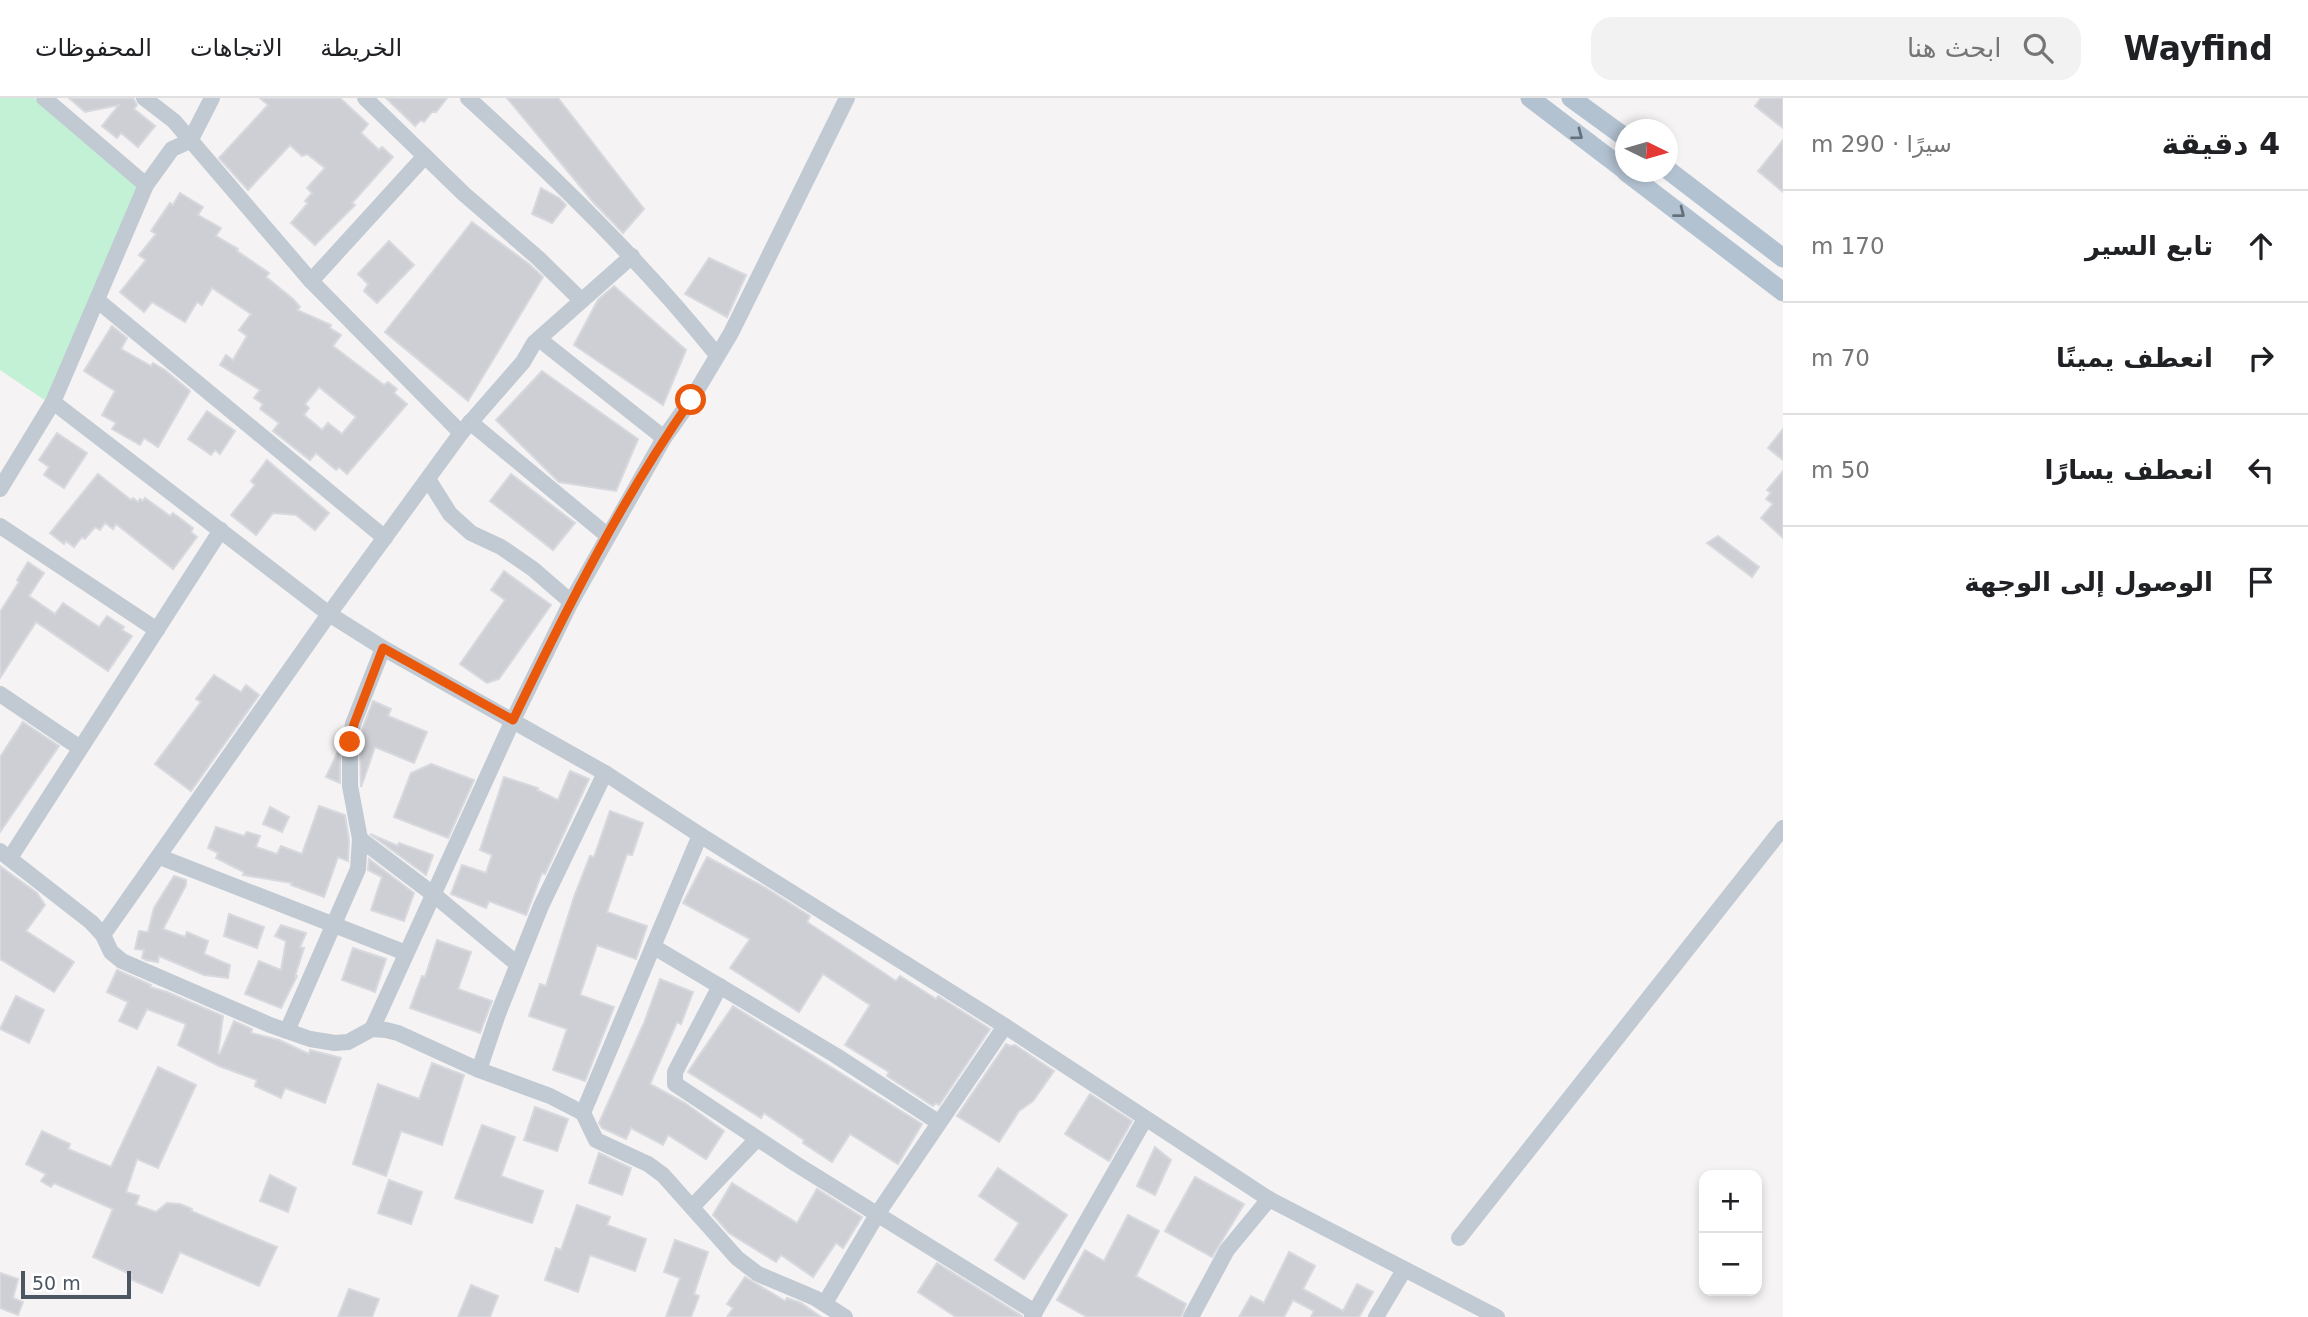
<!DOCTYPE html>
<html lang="ar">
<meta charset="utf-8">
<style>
:root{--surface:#fff;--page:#f2f2f2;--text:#202124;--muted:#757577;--line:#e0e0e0}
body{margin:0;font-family:"DejaVu Sans",Cairo,sans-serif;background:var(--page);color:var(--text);direction:rtl}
.controls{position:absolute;right:21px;bottom:21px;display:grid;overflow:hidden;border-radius:14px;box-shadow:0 4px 10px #0003}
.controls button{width:63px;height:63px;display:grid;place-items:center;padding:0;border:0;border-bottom:2px solid var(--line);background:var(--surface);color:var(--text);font:35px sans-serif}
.compass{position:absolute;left:1615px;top:21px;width:63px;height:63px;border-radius:50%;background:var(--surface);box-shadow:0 4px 10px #0003;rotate:95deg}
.scale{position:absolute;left:21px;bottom:18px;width:110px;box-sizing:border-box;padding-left:7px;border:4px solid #4a5661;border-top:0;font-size:19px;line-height:24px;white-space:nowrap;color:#4a5661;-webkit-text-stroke:5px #fff;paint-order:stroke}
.stop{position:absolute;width:21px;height:21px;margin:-16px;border:5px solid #ea580c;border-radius:50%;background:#fff}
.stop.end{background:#ea580c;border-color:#fff;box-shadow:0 2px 7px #0008}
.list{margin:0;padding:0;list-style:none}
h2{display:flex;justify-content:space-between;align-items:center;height:91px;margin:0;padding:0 28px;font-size:30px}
h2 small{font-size:23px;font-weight:400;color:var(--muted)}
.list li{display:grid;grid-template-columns:46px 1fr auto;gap:21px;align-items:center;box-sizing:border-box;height:112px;padding:0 28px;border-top:2px solid var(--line)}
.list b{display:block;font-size:26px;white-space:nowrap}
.list em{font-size:23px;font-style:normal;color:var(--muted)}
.icon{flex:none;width:38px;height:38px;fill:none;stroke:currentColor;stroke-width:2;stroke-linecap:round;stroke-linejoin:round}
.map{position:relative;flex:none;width:1783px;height:1219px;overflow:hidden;direction:ltr}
header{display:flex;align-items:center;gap:42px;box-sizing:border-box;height:98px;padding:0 35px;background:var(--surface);border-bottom:2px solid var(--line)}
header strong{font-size:33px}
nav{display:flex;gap:38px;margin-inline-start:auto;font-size:24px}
.search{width:490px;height:63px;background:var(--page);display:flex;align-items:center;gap:18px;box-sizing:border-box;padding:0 24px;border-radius:21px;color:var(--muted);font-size:26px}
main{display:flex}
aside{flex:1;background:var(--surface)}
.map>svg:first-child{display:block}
.green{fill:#c3f1d5}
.building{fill:#cdcfd5;stroke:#d7d9de;stroke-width:2;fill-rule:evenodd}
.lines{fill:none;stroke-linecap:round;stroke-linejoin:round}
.minor{stroke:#c1cad2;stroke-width:16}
.major{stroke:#b3c2d1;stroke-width:19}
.oneway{stroke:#64717d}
.route{stroke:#ea580c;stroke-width:9}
</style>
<header>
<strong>Wayfind</strong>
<div class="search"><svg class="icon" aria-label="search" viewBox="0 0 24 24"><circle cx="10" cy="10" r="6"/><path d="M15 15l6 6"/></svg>ابحث هنا</div>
<nav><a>الخريطة</a><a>الاتجاهات</a><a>المحفوظات</a></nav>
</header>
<main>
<aside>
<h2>4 دقيقة<small>سيرًا · 290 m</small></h2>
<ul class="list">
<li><svg class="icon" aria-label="ahead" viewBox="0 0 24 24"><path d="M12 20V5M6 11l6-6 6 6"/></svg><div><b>تابع السير</b></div><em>170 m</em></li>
<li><svg class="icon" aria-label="right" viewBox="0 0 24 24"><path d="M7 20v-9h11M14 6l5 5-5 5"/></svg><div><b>انعطف يمينًا</b></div><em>70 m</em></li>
<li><svg class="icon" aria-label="left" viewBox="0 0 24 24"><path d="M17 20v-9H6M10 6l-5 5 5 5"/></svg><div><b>انعطف يسارًا</b></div><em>50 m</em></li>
<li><svg class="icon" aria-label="arrive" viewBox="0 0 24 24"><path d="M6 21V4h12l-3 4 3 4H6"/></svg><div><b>الوصول إلى الوجهة</b></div></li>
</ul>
</aside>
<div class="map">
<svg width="1783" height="1219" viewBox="0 0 1783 1219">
<rect width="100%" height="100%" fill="#f5f3f3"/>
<!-- green -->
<polygon class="green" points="0,0 34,0 139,90 46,303 0,272"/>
<!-- building -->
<g class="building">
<polygon points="69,0 133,0 137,7 134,11 155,28 138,49 121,35 117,40 102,28 119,7 85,14"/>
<polygon points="260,0 340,0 368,26 361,35 379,52 382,49 393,59 352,105 355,107 315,147 291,125 308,105 305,103 312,95 307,90 325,70 307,56 302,58 290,47 248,92 219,60 268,7"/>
<polygon points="386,0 447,0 436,14 432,14 424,24 421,22 415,28"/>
<polygon points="507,0 558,0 644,111 623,135 594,105"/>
<polygon points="1761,0 1783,0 1783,30 1755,8"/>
<polygon points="1783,42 1783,94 1758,73"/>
<polygon points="541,90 559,100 566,107 552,125 532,116"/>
<path d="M180 95 203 109 198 117 221 130 216 138 238 151 237 153 269 175 266 179 293 201 300 209 297 212 331 227 330 230 341 237 333 248 384 287 388 284 397 291 394 295 407 306 347 376 339 369 336 372 316 355 310 362 273 333 279 325 260 311 263 306 254 300 260 292 220 267 226 257 233 262 247 238 239 232 251 216 212 190 202 207 197 204 185 224 152 204 144 214 120 194 146 162 139 157 156 136 151 133 170 105 173 107ZM319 289 356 319 342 336 328 325 322 332 304 317 309 310 305 306Z"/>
<polygon points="472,124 529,166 543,179 468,303 385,234"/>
<polygon points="389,143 414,167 377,205 364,193 368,186 358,176"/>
<polygon points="709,160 746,177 727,219 685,196"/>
<polygon points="614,188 686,252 663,307 574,247 598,202"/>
<polygon points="112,228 127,240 121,251 151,268 153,265 165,272 190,293 158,349 144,340 140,347 112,331 116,325 102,317 115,293 84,273"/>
<polygon points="542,273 638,341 616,393 559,384 496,322"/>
<polygon points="207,313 235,333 220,356 215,352 211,357 188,341"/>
<polygon points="1783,331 1783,362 1768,350"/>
<polygon points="57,335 87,355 64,390 44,377 49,369 39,362"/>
<polygon points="267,362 329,415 315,432 296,417 273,415 256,437 231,417 255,387 251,383"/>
<polygon points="1783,373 1783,440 1761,420 1773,406 1766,401 1771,395 1767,392"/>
<polygon points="98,376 131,402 133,400 138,404 140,401 143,403 145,400 170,418 173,415 193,430 191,434 197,439 173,471 116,426 113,431 105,425 100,432 95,429 85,441 82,439 74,449 66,443 64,446 50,435"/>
<polygon points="511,376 575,425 553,452 490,403"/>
<polygon points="1718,438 1759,469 1752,479 1707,445"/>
<polygon points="28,464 44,475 29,498 55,516 63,505 99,529 107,518 124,529 122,532 132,538 108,573 36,524 0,580 0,514 19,484 17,482"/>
<polygon points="504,473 551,507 499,581 487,585 460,566 505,502 491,492"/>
<polygon points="214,577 241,594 246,587 259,597 191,693 155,666 201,604 196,601"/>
<polygon points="373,603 391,611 388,618 427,634 414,665 375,649 361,689 360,645 363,629"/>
<polygon points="23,624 59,648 0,734 0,659"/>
<polygon points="340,649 340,685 326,679"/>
<polygon points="431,666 474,682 448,740 394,719 411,675"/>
<polygon points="570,673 589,681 545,776 542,775 526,817 489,803 486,810 451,796 462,767 486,775 492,757 480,752 504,679 538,690 537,692 558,702"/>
<polygon points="319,708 345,717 349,742 348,763 338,759 324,799 291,787 292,785 243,777 244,774 216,760 218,755 208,750 216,729 244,738 247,734 260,738 256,749 277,756 281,748 302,756"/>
<polygon points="270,709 289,719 282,734 263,726"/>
<polygon points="610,713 643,725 632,757 627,756 607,814 647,828 636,861 597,847 580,897 614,909 585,983 553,972 567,931 529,918 540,886 546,888 574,799 590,758 594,759"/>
<polygon points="370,736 398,748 399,745 433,757 426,777"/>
<polygon points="707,759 766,790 810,818 807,824 896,883 900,878 936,901 938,898 990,931 939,1007 936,1005 933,1008 887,978 889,974 845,947 870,907 823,876 799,914 730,870 750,841 683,805"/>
<polygon points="369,761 414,795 404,823 371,812 382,779 368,772"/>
<polygon points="0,768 37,795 45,807 26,833 74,864 54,894 0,861"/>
<polygon points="174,778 186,782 186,787 163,831 185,839 187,834 208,843 204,856 230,867 228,880 204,877 159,858 158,864 146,862 142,860 144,852 135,851 139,833 148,834 154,810"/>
<polygon points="229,816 264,829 257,850 224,838"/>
<polygon points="281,827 306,835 300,849 304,850 295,878 297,878 281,910 245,896 259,863 281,872 286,843 275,838"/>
<polygon points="437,842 471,854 458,891 492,903 480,935 410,910 422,878 425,879"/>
<polygon points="353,850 386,861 375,894 342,882"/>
<polygon points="117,872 151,887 150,889 167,894 223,918 218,955 220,956 234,923 252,931 251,935 279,942 309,956 310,952 341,960 325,1005 285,990 281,1000 255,988 257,982 219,968 178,947 186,926 147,911 137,931 119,923 128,904 107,894"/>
<polygon points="660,881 693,894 681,926 677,924 650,986 685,1005 724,1033 706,1061 668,1037 663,1047 631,1030 626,1041 602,1030 599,1025 644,925"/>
<polygon points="16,898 44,912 29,945 0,931"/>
<polygon points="733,908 922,1026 898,1066 850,1036 832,1064 803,1045 804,1042 764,1015 761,1020 688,974"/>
<polygon points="1006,946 1010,948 1015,947 1054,973 1033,1003 1019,1013 999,1044 957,1018"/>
<polygon points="432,965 464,977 442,1047 401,1033 386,1078 353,1066 378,986 419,1001"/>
<polygon points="158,969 196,987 158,1070 137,1061 126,1094 139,1098 136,1107 156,1114 167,1105 180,1106 192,1111 191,1113 277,1149 259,1188 180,1154 162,1195 130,1181 132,1177 93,1159 113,1111 54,1085 51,1089 41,1083 46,1076 26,1066 42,1033 70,1046 68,1051 111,1069"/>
<polygon points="1090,996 1132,1023 1109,1063 1065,1036"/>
<polygon points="535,1009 568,1021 557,1053 524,1042"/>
<polygon points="482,1027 515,1039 501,1078 543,1093 532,1125 455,1100"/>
<polygon points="1155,1049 1171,1062 1155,1097 1137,1088"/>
<polygon points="599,1055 631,1070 622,1097 589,1085"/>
<polygon points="998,1070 1067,1117 1024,1181 995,1162 1019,1125 979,1098"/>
<polygon points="270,1077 296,1090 288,1114 260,1103"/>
<polygon points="1195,1079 1244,1106 1212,1159 1165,1133"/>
<polygon points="389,1082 422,1094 411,1126 378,1115"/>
<polygon points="732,1085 797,1125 817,1091 862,1119 843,1150 836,1145 813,1179 781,1157 776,1164 729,1135 713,1117"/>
<polygon points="577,1107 610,1119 607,1127 646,1141 635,1173 590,1157 578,1194 545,1182 556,1150 561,1152"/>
<polygon points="1128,1117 1159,1133 1136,1178 1186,1206 1181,1219 1087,1219 1057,1202 1085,1152 1104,1163"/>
<polygon points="675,1142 708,1154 694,1196 699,1198 691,1219 666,1219 680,1180 664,1174"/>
<polygon points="1289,1154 1315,1168 1303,1191 1343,1213 1357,1186 1373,1194 1359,1219 1311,1219 1314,1213 1293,1202 1284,1219 1239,1219 1251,1198 1264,1205"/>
<polygon points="937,1165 1022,1218 1022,1219 956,1219 918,1194"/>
<polygon points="0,1175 18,1181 13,1200 23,1204 18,1217 0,1210"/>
<polygon points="745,1179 785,1203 787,1200 801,1205 821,1219 727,1219 733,1210 727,1206"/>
<polygon points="471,1187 498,1198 490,1219 458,1219"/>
<polygon points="349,1191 379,1201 372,1219 338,1219"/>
</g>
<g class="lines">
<!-- minor -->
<g class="minor">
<polyline points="44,0 146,87"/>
<polyline points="144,0 174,23 311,183 461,335"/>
<polyline points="365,0 464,96 538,160 581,202"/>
<path d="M468 0C557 81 642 164 717 257"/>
<polyline points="632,158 534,245 523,264 461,335 329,516 383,550 605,675 700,737 1005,928 1269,1101 1497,1219"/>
<polyline points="311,183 425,58"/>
<polyline points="97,202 385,440"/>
<polyline points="539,241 664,340"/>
<polyline points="470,324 608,438"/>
<polyline points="428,381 450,416 471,435 501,449 533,471 571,504"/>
<polyline points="0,391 53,304 146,87 172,51 190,43 212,0"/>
<polyline points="0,428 157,532"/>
<polyline points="0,596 80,650"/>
<polyline points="605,675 541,808 498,916 479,972 550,998 583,1015 596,1042 648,1066 663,1077 737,1160 758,1176 815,1200 845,1219"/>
<polyline points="360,741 433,796 517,866"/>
<polyline points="0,753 91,824 103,837 329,516 53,304"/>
<polyline points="160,759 406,855"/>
<polyline points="10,760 221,432"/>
<polyline points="103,837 111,854 122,863 270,927 310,941 335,945 348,944 372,931 386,932 398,935 479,972"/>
<polyline points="654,849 835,957 938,1024"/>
<polyline points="720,888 675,974 675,986 796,1066 1035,1214"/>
<polyline points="372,931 513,622 571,504 664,340 691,302 731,235 847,0"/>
<polyline points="287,933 358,771 360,741 350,688 350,644 353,626 383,550"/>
<polyline points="583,1015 700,737"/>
<polyline points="692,1109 757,1041"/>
<polyline points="1459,1140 1783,730"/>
<polyline points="825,1205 878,1115 1005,928"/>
<polyline points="1032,1219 1145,1021"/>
<polyline points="1191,1219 1227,1152 1269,1101"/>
<polyline points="1376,1219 1404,1172"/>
</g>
<!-- major -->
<g class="major">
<polyline points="1530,0 1626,73"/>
<polyline points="1571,0 1626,40"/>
<polyline points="1668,72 1783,160"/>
<polyline points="1626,74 1783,194"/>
</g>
</g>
<!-- one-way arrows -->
<defs><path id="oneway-chevron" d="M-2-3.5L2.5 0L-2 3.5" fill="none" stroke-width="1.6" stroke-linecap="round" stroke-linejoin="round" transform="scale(1.75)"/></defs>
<g class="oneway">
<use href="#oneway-chevron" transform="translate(1578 37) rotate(37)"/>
<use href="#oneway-chevron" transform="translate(1680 115) rotate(38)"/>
</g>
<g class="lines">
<!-- route -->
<path class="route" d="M350 644 354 626 383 550 513 622C566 512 621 402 691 302"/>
</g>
</svg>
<div class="controls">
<button>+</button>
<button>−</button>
</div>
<svg class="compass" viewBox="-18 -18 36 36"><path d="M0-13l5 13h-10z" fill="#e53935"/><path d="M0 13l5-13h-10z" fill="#757577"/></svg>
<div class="scale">50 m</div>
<div class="stop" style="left:691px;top:302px"></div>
<div class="stop end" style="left:350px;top:644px"></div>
</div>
</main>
